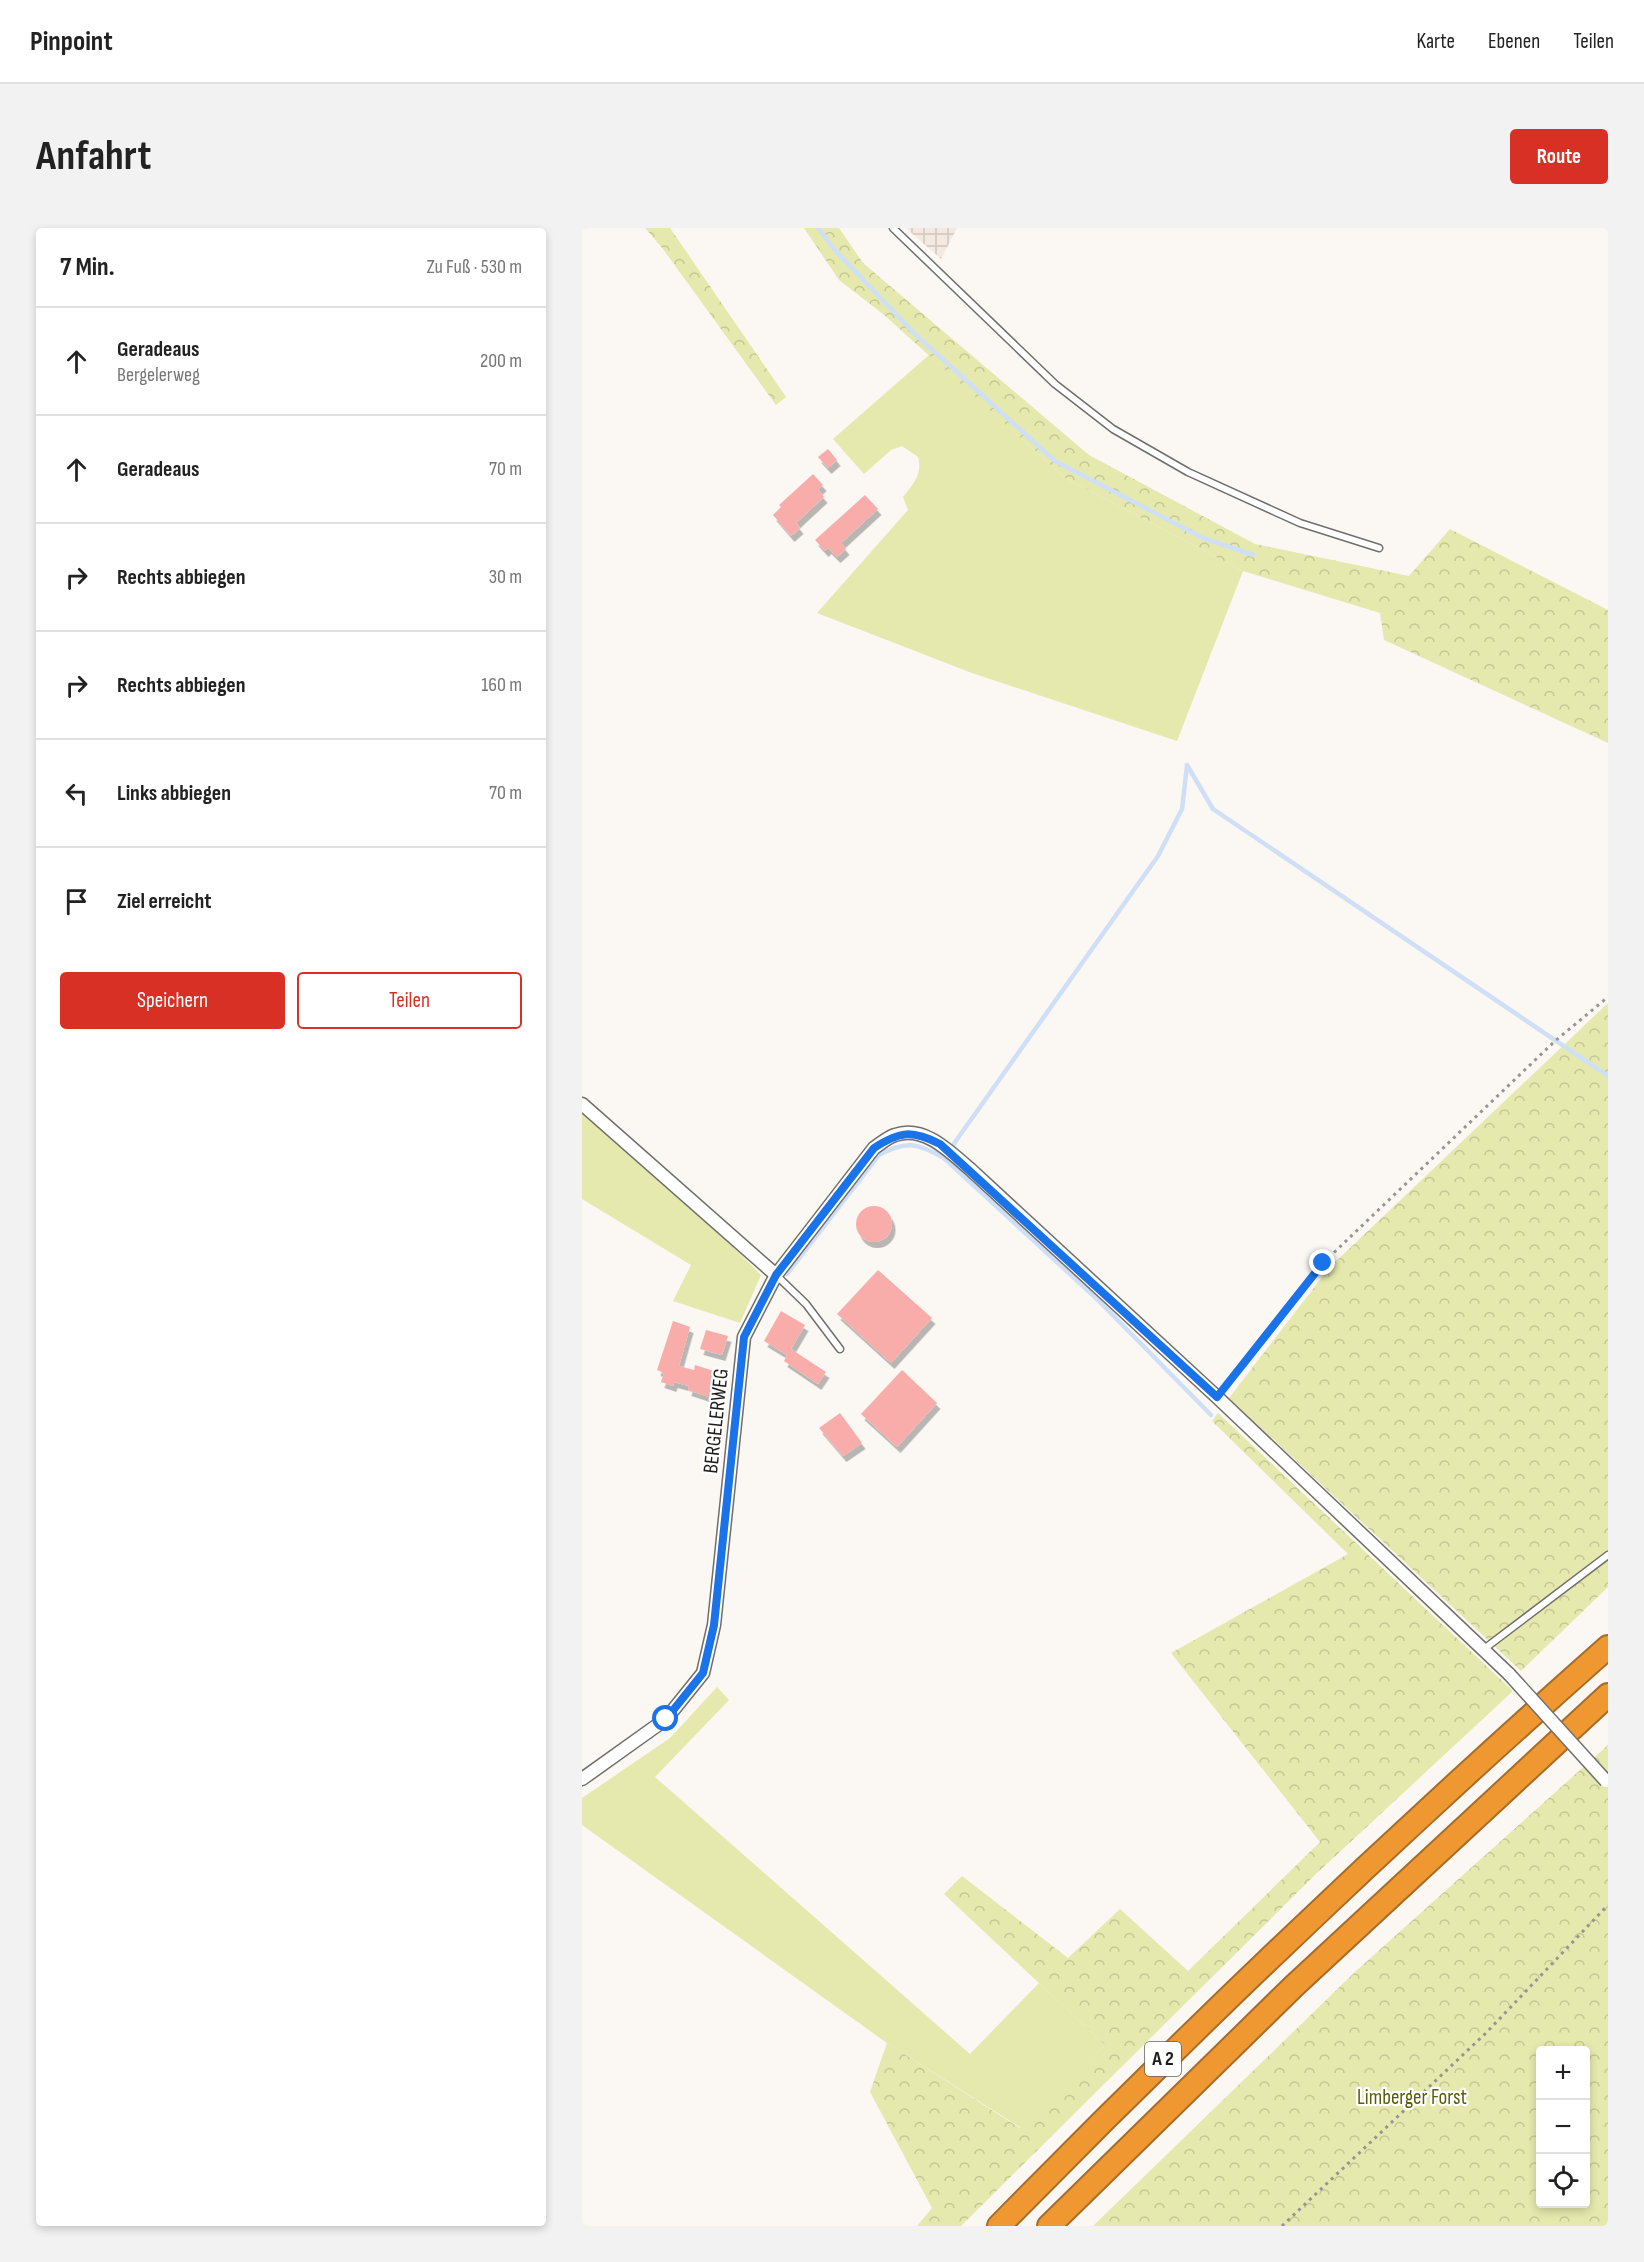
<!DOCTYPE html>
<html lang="de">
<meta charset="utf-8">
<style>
:root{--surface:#fff;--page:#f2f2f2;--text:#222;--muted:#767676;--line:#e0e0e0;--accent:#d93025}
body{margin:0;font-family:"Sofia Sans Condensed",sans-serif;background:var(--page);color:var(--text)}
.controls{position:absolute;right:18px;bottom:18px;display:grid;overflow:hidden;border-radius:6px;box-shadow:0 3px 9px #0003}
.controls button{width:54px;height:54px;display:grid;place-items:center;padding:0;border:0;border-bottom:2px solid var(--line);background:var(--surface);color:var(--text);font:30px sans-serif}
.stop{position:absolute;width:18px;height:18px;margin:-14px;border:4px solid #1a73e8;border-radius:50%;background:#fff}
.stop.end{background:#1a73e8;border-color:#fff;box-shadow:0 2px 6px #0008}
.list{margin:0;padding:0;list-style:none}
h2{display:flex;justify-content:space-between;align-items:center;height:78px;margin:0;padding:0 24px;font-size:26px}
h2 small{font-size:20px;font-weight:400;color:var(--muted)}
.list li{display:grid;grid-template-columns:39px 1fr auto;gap:18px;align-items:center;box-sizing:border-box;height:108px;padding:0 24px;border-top:2px solid var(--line)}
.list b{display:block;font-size:22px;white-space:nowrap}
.list p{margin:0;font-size:20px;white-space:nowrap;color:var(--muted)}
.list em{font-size:20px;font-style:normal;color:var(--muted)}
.actions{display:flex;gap:12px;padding:18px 24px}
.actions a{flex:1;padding:14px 0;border:2px solid var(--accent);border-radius:6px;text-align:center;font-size:21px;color:var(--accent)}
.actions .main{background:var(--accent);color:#fff}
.icon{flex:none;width:33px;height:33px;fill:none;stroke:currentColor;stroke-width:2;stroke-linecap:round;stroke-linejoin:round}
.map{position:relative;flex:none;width:1026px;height:1998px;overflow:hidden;border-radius:6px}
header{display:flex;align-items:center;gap:36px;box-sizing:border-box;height:84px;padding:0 30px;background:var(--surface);border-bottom:2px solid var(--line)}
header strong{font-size:28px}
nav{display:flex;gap:33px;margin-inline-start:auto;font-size:21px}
.intro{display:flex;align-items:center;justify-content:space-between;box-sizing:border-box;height:144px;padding:0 36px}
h1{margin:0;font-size:42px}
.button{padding:15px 27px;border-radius:6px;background:var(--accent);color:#fff;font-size:21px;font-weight:700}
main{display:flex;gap:36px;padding:0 36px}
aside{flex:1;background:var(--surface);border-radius:6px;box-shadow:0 3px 9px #0003}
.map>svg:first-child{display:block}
.industrial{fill:url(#industrial-grid)}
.green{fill:#e5e9ad}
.forest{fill:url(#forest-crowns);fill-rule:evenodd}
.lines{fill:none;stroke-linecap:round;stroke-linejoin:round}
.stream{stroke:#cfdff6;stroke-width:4.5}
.building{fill:#f9adaa;filter:url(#shadow)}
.lane-casing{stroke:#726e6b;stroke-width:9}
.street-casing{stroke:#726e6b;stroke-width:15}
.highway-casing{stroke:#a66d2a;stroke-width:26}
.path{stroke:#979592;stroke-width:3;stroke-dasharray:3 4.5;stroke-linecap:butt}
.lane{stroke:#fff;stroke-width:6}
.street{stroke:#fff;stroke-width:12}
.highway{stroke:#ef9831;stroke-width:22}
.street-bridge-casing{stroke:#726e6b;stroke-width:15;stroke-linecap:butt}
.street-bridge{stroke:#fff;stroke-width:12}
.route{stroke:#1a73e8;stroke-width:8}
.labels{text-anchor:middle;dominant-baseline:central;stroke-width:4.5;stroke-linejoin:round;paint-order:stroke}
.shield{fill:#fff;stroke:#626160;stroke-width:1.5}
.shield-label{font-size:20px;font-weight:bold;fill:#1e1d1c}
.street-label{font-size:21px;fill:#1e1d1c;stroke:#fff}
.park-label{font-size:21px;fill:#595c0b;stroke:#fff}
</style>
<header>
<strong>Pinpoint</strong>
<nav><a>Karte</a><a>Ebenen</a><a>Teilen</a></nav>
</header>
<div class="intro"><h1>Anfahrt</h1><a class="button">Route</a></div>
<main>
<aside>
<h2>7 Min.<small>Zu Fuß · 530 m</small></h2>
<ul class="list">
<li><svg class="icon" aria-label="ahead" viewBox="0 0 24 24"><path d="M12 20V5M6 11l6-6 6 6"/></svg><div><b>Geradeaus</b><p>Bergelerweg</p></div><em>200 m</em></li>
<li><svg class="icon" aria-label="ahead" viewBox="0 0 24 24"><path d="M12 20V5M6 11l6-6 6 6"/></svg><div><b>Geradeaus</b></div><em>70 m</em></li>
<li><svg class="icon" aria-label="right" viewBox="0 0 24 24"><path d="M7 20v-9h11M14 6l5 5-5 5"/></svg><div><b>Rechts abbiegen</b></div><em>30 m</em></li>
<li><svg class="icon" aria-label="right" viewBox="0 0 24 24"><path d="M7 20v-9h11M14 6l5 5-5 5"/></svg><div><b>Rechts abbiegen</b></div><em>160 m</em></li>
<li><svg class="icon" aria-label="left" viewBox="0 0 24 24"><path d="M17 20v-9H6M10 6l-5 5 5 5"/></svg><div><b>Links abbiegen</b></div><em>70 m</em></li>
<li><svg class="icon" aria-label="arrive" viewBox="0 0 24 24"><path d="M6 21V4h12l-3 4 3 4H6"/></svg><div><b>Ziel erreicht</b></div></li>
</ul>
<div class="actions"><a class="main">Speichern</a><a>Teilen</a></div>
</aside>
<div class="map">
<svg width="1026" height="1998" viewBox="0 0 1026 1998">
<defs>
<pattern id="industrial-grid" width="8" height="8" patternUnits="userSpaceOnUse" patternTransform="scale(1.5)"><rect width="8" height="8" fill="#f3e9e0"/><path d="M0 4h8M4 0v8" fill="none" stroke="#d0c7c0"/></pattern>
<pattern id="forest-crowns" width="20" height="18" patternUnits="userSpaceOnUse" patternTransform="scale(1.5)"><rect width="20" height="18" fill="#e5e9ad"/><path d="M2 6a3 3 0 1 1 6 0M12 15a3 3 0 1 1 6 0" fill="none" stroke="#c4c794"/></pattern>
<filter id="shadow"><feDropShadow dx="3.5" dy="6" stdDeviation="0" flood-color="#0004"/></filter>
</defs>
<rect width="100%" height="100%" fill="#fbf7f3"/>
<!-- industrial -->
<polygon class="industrial" points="324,0 375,0 359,31"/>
<!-- green -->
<g class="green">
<path d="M347 127 483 250 661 343 595 513 390 445 235 385 326 282 321 269C331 256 341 246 336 229L320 218 309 222 282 246 251 211Z"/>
<polygon points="0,884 133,1001 179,1047 158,1095 91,1073 109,1037 0,971"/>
<polygon points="135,1459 147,1472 73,1549 388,1826 457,1755 523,1817 439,1900 305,1815 0,1597 0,1570 88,1510"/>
</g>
<!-- forest -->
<g class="forest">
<polygon points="63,0 88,0 204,169 194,177 81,21"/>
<polygon points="222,0 257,0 281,35 507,227 673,316 827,348 868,301 1026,382 1026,515 802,412 798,385 661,343 483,250 301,86 257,52"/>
<polygon points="1026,775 1026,1359 939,1443 647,1170 748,1039"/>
<polygon points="636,1185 931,1463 734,1646 379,1998 335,1998 350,1980 288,1864 305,1815 438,1900 523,1817 362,1666 380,1648 486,1730 538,1681 606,1743 738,1614 589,1425 766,1326 630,1193"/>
<path d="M1026 1517V1998H511L774 1743ZM958 1822H1004V1976H958Z"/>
</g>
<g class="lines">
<!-- stream -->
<g class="stream">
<polyline points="236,0 251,20 334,107 473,233 621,310 671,327"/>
<polyline points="605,537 631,581 1026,848"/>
<polyline points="371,917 576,628 600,581 605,538"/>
<path d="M205 1046 297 927C324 912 335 915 362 930L515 1071 629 1187"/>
</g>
</g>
<!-- building -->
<g class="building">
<polygon points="246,221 255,232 246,240 236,229"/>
<polygon points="231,246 241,257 236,262 242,269 214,295 218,300 209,308 191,287 199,279 197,277"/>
<polygon points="283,267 296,281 259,315 264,321 255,329 246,320 243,323 233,312"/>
<circle cx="292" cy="996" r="18"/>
<polygon points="296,1042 350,1090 309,1135 255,1086"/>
<polygon points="199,1083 223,1097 209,1121 244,1144 236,1156 202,1133 205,1127 182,1113"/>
<polygon points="91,1093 108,1099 97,1138 112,1142 113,1137 135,1144 133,1160 130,1160 127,1169 106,1162 107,1158 92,1154 91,1158 79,1154 82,1145 75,1142"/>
<polygon points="124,1102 146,1108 140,1127 118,1121"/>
<polygon points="320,1142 355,1175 315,1219 279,1186"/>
<polygon points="258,1185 280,1215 261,1228 237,1200"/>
</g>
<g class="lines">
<!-- lane casing -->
<g class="lane-casing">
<g id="lane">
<polyline points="311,0 473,156 531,201 606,244 718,295 797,320"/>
<polyline points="194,1047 224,1076 258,1121"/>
<polyline points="902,1421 1026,1327"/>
</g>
</g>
<!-- street casing -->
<g class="street-casing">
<g id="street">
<polyline points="0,876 194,1047"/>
<path d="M0 1551 84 1491 121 1445 132 1397 162 1109 194 1047 292 920C298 916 306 909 313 907 342 897 367 923 388 941L635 1169 927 1446"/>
</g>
</g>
<!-- highway casing -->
<g class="highway-casing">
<g id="highway">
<path d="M417 1998C613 1798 816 1605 1026 1419"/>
<polyline points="467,1998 712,1758 1026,1467"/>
</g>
</g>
<!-- path -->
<g class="path">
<polyline points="643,1158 741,1035 973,813 1026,769"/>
<polyline points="700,1998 904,1805 1026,1677"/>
</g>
<!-- lane -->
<use href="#lane" class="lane"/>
<!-- street -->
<use href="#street" class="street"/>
<!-- highway -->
<use href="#highway" class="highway"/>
<!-- street-bridge casing -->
<g class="street-bridge-casing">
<polyline id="street-bridge" points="927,1446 1024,1553"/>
</g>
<!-- street-bridge -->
<use href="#street-bridge" class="street-bridge"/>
</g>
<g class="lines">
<!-- route -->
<path class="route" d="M84 1491 121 1445 132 1397 162 1109 194 1047 292 920C318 903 330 902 358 916L635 1169 741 1035"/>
</g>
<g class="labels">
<!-- shield labels -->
<rect class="shield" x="563" y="1814" width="36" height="34" rx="4.5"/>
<g class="shield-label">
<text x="581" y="1831">A 2</text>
</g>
<!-- street labels -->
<g class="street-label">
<text transform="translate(134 1193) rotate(-84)">BERGELERWEG</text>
</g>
<!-- park labels -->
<g class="park-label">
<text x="830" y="1869">Limberger Forst</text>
</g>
</g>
</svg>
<div class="controls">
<button>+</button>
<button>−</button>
<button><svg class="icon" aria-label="locate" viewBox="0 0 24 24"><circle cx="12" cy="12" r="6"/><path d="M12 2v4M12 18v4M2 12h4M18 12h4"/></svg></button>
</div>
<div class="stop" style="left:84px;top:1491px"></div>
<div class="stop end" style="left:741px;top:1035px"></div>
</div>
</main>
